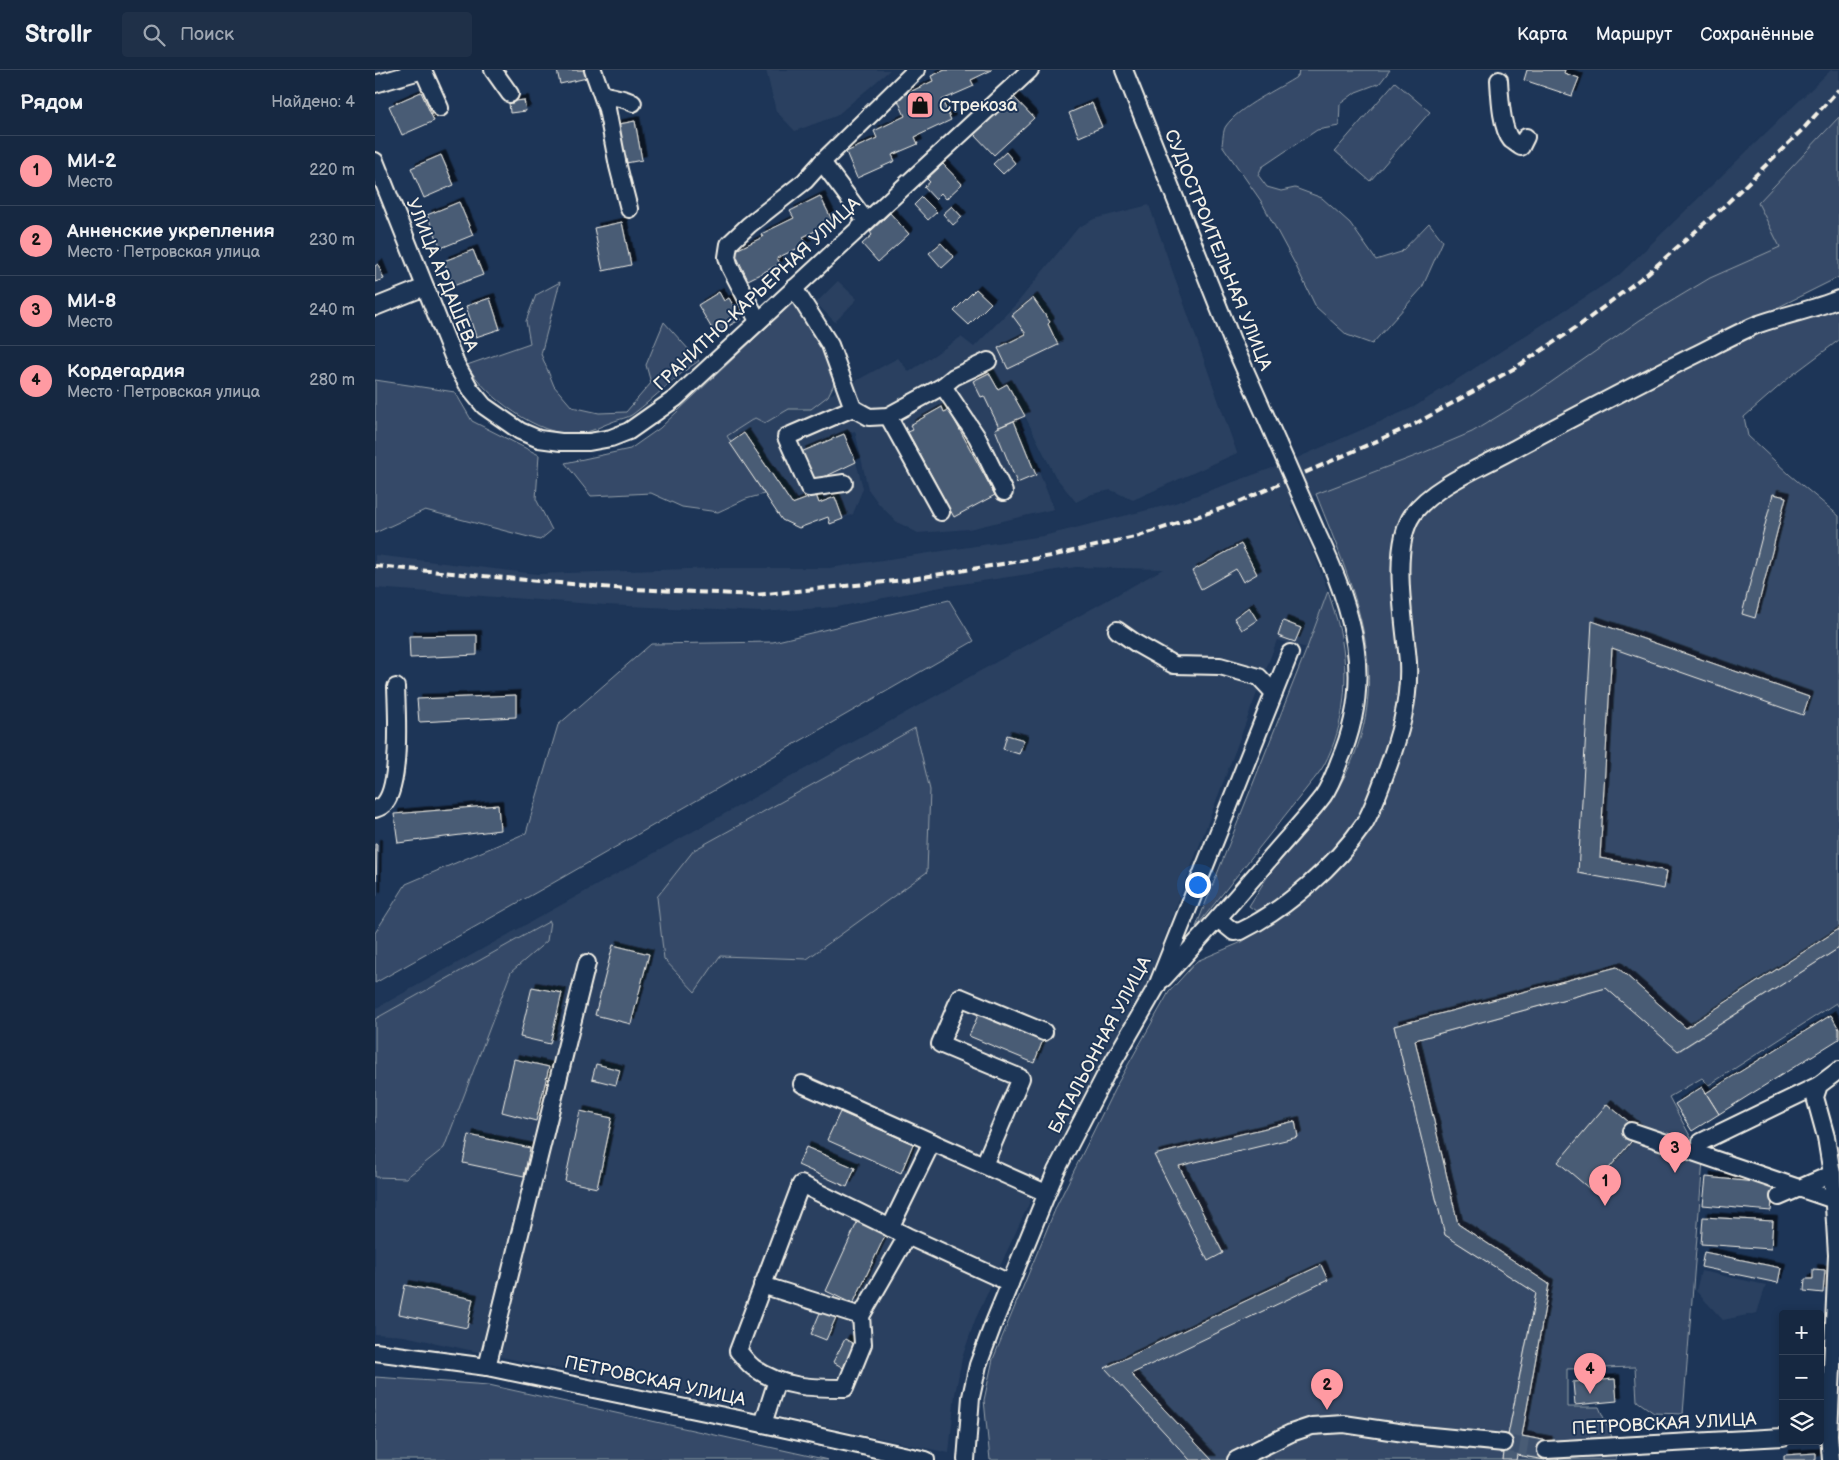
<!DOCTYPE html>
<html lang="ru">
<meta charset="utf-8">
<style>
:root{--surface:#162841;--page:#1f3048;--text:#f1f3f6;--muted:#9ea6b1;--line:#35445a;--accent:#ff9aa2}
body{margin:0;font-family:"Balsamiq Sans",sans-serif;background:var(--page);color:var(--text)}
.controls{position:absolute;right:15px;bottom:15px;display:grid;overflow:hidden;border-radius:5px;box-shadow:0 2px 8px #0003}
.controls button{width:45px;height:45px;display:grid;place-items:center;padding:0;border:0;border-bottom:1px solid var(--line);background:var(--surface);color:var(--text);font:25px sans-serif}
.you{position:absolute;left:822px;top:814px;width:18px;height:18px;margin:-12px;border:4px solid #fff;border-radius:50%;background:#1a73e8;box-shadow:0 0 0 8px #1a73e833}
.badge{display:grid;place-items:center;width:32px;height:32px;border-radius:50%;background:var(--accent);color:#111;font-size:16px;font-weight:700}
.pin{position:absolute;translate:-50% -41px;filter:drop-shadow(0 1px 2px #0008)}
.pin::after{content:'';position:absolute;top:26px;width:18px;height:15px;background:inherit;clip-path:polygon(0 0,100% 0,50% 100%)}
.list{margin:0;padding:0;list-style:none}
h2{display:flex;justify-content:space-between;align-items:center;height:65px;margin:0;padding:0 20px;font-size:21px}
h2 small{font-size:16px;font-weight:400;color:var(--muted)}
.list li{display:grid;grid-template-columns:32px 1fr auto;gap:15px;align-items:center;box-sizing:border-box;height:70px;padding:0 20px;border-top:1px solid var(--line)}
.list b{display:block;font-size:19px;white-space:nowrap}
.list p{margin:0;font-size:16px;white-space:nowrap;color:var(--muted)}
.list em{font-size:16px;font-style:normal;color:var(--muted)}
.icon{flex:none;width:28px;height:28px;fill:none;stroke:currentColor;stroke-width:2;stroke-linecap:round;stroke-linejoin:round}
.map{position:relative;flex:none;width:1464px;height:1390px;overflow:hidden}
header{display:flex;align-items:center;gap:30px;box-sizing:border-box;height:70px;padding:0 25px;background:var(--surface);border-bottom:1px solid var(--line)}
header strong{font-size:24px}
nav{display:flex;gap:28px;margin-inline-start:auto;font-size:18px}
.search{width:350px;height:45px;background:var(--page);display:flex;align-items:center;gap:12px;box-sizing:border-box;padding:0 18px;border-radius:5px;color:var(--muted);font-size:19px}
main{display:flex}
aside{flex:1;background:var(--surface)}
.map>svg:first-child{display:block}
.built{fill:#2a4060}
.green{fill:#354a67;stroke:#949ea8}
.building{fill:#485b74;stroke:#f4f1e8;filter:url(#shadow)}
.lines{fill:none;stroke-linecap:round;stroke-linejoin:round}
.minor-tunnel{stroke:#3d516d;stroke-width:16;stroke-dasharray:16 8;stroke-linecap:butt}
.minor-casing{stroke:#f4f1e8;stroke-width:20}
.minor{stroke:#1d3557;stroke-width:16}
.rail{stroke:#f4f1e8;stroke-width:4;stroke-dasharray:8 4;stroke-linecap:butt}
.minor-bridge-casing{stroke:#f4f1e8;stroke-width:20;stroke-linecap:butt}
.minor-bridge{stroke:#1d3557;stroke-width:16}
.labels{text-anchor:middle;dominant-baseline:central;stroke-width:4;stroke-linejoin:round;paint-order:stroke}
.poi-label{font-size:18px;fill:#f4f1e8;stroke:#1d3557;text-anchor:start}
.street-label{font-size:18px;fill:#f4f1e8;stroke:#1d3557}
</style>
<header>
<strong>Strollr</strong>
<div class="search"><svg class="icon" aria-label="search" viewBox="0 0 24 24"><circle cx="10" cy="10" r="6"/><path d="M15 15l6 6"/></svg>Поиск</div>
<nav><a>Карта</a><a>Маршрут</a><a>Сохранённые</a></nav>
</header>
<main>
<aside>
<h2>Рядом<small>Найдено: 4</small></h2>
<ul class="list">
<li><span class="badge">1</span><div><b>МИ-2</b><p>Место</p></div><em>220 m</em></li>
<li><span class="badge">2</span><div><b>Анненские укрепления</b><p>Место · Петровская улица</p></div><em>230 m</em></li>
<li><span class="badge">3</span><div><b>МИ-8</b><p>Место</p></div><em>240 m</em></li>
<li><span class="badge">4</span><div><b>Кордегардия</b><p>Место · Петровская улица</p></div><em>280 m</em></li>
</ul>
</aside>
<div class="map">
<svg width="1464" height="1390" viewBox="0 0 1464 1390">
<defs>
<filter id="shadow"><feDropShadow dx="4.5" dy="-4.5" stdDeviation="0" flood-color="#0009"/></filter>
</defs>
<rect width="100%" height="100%" fill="#1d3557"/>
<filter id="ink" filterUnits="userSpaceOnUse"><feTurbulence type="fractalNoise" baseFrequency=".02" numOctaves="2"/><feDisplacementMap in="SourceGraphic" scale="10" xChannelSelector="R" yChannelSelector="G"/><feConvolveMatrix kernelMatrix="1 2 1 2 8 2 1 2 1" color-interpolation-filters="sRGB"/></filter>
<g filter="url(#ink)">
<!-- built -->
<g class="built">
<polygon points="391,0 515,0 461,46 420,61 401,41"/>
<polygon points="1456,0 1464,0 1464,47 1383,133 1406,177 1335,208 1158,325 1097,362 1043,385 916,435 938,481 953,521 932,578 902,570 773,911 721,1002 671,1097 600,1250 587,1288 580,1324 574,1383 29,1266 0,1264 0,939 788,499 701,497 566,517 462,537 386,542 231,535 0,518 0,485 162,504 342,498 454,498 668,466 797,434 906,395 1039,337 1243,206"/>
<polygon points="774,135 862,383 758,430 736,420 717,424 701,432 680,406 650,346 643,350 679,439 594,459 543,463 522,452 504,434 493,419 480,361 469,364 481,392 488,418 478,444 455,454 452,447 424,458 407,450 352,366 380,348 390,353 414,339 436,339 453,326 523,288 534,302 586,267 599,277 643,232 703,158 719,149"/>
<polygon points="463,211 482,229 460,252 441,233"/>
<polygon points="1326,1201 1391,1215 1382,1243 1348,1250 1321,1221"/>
</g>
<!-- green -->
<g class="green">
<path d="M924 0H1015L1005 13 981 22 965 34 964 56 942 60 887 97 883 105 892 117 906 121 920 118 947 128 975 153 1001 190 1026 182 1054 153 1068 171 1047 218 997 274 972 265 941 237 920 194 886 131 847 75C848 69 848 60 851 56 865 36 902 20 923 6Z"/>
<polygon points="1020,12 1055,42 995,111 960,81"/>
<path d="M1464 47V207L1295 291 1031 442 1022 460 1019 479 1028 590 1024 648 998 722 982 753 947 794 902 832 881 841 874 836C883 822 892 806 903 792 921 769 944 749 959 725 1026 618 982 528 941 424L1043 385 1097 362 1158 325 1265 250 1335 208 1405 177 1383 133Z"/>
<path d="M185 212 166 284 179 316 197 337 224 343 251 342 276 313 271 295 289 252 324 291C300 306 281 327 258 344 253 348 244 349 237 352 223 357 218 362 201 364 164 367 110 326 92 295L155 273 151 251 161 225Z"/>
<polygon points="417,233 429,246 458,298 459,314 453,326 436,339 414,339 390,353 380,348 352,366 389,424 371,429 343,442 307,437 276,423 216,426 190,393 255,379 285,358"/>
<polygon points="1451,240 1464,240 1464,270 1416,306 1369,347 1373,366 1415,405 1464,446 1464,859 1311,958 1241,897 1019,956 1070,1165 1161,1223 1133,1365 1130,1364 1126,1383 1129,1383 1128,1390 615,1390 609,1330 618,1289 682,1135 740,1018 794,922 822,891 867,872 916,836 961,795 1023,687 1030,501 1040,451 1060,429 1329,283"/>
<polygon points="0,310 80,322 97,351 164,385 161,429 177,460 165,470 50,440 0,463"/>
<path d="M953 521C957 535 962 548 965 562 975 605 970 656 949 695 945 702 940 708 935 714L821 857 932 578Z"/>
<polygon points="574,530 599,571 178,813 0,913 0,863 31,814 151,763 183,655 276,574 398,572"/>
<polygon points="540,658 555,720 552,802 432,889 345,886 320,922 289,889 282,827 319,780"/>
<polygon points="175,851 172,871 136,902 69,1078 31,1108 0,1107 0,949"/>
<polygon points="1464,878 1464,937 1461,933 1334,1015 1327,1008 1294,1027 1328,1090 1308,1344 1279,1343 1262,1331 1260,1297 1192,1299 1192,1337 1224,1337 1237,1367 1173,1371 1147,1366 1174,1214 1083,1154 1040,970 1231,918 1304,981"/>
<polygon points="0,1307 114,1315 453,1390 0,1390"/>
<polygon points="1142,1385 1170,1390 1241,1385 1241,1390 1141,1390"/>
</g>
<!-- building -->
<g class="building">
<polygon points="182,0 210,0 212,8 185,14"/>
<polygon points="570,0 617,0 596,10 599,16 567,30 576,50 540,67 543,74 517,85 520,91 482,108 471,82 502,68 499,61 530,46 522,28 558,11 556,6"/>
<polygon points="1152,0 1190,0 1189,3 1204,8 1197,26 1149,10"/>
<polygon points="46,22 59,51 27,65 14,36"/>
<polygon points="639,27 659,48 619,85 599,64"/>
<polygon points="149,30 151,41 135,43 134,32"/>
<polygon points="717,33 727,57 704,67 694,43"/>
<polygon points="260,51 267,90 246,94 239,55"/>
<polygon points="631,82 640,93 628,104 618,94"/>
<polygon points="66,85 79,115 49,128 36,98"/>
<polygon points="568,94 587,114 571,129 566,123 560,129 549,117 555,112 552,109"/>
<polygon points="445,126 458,152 428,167 432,174 402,188 405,194 373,210 359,181 388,167 386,164 419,148 415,141"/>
<polygon points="547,127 562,142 553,150 539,135"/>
<polygon points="84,132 98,165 66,178 52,145"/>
<polygon points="577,136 587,147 578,155 568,144"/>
<polygon points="515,143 534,164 503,192 487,174 497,165 495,162"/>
<polygon points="247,152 256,195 228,201 219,158"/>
<polygon points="566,173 579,187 567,198 554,183"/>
<polygon points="98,180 108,205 78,216 69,191"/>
<polygon points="3,194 9,209 0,212 0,196"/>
<polygon points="601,219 616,233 594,255 579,241"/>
<polygon points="344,222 349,231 354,228 366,249 340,264 323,235"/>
<polygon points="115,228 125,259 101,267 91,236"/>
<polygon points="658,228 675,252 673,254 683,275 633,299 623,278 651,264 637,245"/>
<polygon points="614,303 623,319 632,314 650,346 624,357 609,326 606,327 598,311"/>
<polygon points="567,337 569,342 574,340 620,425 579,447 533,362 538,360 535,355"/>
<polygon points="639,351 661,405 642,413 620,359"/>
<polygon points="369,363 417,434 441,425 444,433 460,427 468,449 455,454 453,447 424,458 407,450 355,373"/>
<polygon points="469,364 481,392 439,412 426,382"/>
<polygon points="1398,424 1411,427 1380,548 1367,544"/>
<polygon points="866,474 882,504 868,512 861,499 826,519 817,501"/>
<polygon points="874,537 882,550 867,560 859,548"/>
<polygon points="908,551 926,558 920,572 903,566"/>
<polygon points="1217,551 1434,627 1428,645 1237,578 1225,788 1292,801 1289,819 1203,803"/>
<polygon points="102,565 102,585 35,588 34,566"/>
<polygon points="141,625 141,647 44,652 42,629"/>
<polygon points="632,665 649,670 644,684 628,679"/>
<polygon points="123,735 125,760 23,773 19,744"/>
<polygon points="0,774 2,774 1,826 0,826"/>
<polygon points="1464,859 1464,878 1303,981 1231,918 1040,970 1083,1154 1174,1214 1147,1366 1173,1371 1170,1390 1142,1385 1141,1390 1128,1390 1129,1383 1126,1383 1130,1364 1133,1365 1161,1223 1070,1165 1019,956 1242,897 1311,958"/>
<polygon points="238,875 274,884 256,954 220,945"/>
<polygon points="157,917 187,923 175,974 145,967"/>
<polygon points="604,943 668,970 659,993 594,966"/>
<polygon points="1456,945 1464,959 1464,969 1344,1044 1331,1023"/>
<polygon points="139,989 174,997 161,1051 127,1042"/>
<polygon points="221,994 245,1000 241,1015 217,1009"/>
<polygon points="1327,1017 1344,1044 1317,1061 1300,1034"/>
<polygon points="1232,1034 1265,1061 1216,1120 1183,1092"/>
<polygon points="205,1041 237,1048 222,1118 190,1111"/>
<polygon points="465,1042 538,1074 526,1103 452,1070"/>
<polygon points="920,1051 923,1067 804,1096 848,1183 833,1191 779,1085"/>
<polygon points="94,1065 155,1078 149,1106 88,1093"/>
<polygon points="431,1077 480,1098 472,1117 423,1095"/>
<polygon points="1331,1107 1399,1114 1396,1141 1328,1135"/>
<polygon points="485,1146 513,1159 478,1234 451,1221"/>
<polygon points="1328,1147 1398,1151 1396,1179 1326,1174"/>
<polygon points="1329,1182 1406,1198 1403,1213 1326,1197"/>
<polygon points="946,1195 953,1210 756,1304 837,1390 815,1390 730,1298"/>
<polygon points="1438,1199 1450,1200 1448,1223 1429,1221 1430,1209 1438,1209"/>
<polygon points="30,1215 98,1229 92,1258 24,1244"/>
<polygon points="447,1238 462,1245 451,1270 436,1264"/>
<polygon points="470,1269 484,1277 472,1300 458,1292"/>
<polygon points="1240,1309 1242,1331 1200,1335 1198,1312"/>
<polygon points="1441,1383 1441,1390 1409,1390 1409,1385"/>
</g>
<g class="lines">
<!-- minor-tunnel -->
<polyline class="minor-tunnel" points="1129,1373 1171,1380"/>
<!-- minor casing -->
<g class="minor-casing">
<g id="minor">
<polyline points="48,0 65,38"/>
<polyline points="118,0 135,24"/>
<polyline points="218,0 232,39 243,96 254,139"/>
<polyline points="749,0 858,273 903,374"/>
<path d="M1124 10C1125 26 1126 58 1136 70 1139 72 1143 75 1146 77L1151 67"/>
<polyline points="0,14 48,0"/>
<path d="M228 24C238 28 248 27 258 33"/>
<polyline points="0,91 81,294 95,319 109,336 145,361 164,369 186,372 214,372 236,368 254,361 301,328 655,0"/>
<polyline points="447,92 491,151"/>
<polyline points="419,218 455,275 478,338 411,367 434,418 469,413"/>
<polyline points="0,237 50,217"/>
<polyline points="383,251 355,197 352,187 354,174 374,155 430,111 447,92 541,0"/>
<polyline points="568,316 602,367 629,422"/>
<polyline points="478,338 494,347 513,346 568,316 579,307 613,291"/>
<polyline points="513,346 566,442"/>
<polyline points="742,560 762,574 799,595 845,596 884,607 899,623"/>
<path d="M0 739C3 738 8 736 10 733 26 713 22 642 21 617"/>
<path d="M843 849 859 862 866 861C911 839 960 796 989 754 998 739 1004 721 1010 705 1024 668 1035 632 1033 592 1030 552 1015 477 1038 444 1058 416 1109 396 1139 379 1199 347 1259 315 1320 285 1340 275 1360 264 1381 255 1408 245 1437 240 1464 229"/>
<path d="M788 909C825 869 861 828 896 787 913 767 932 747 948 726 955 716 960 703 964 692 1000 610 979 540 942 463"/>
<polyline points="427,1014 671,1123"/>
<polyline points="1256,1061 1459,1130"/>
<polyline points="1326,1072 1444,1015"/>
<polyline points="609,1095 646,1008 565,974 585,927 669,962"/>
<polyline points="1404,1127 1457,1104"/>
<polyline points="515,1158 557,1072"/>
<path d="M532 1166 486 1246 488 1274 470 1318C437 1318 408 1318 379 1298 373 1294 368 1286 363 1281L426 1114 532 1166 635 1213"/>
<polyline points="387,1215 486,1246"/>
<polyline points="0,1282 112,1297 388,1354 551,1390"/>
<polyline points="112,1297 212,893"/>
<polyline points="388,1354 402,1310"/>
<polyline points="1171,1380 1408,1367"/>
<polyline points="591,1390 596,1327 603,1295 618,1255 681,1101 730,1006 782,916 915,583"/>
<polyline points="861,1390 916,1363 937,1356 969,1354 1036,1364 1129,1373"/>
<polyline points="1456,1390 1454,1365 1462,1185 1457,1104 1451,1067 1440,1027 1444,1015 1464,1000"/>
</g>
</g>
<!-- minor -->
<use href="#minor" class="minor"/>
<!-- rail -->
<polyline class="rail" points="0,496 239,518 381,525 530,510 676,486 764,466 857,435 1040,354 1140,298 1205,255 1273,203 1347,138 1429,58 1464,19"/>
<!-- minor-bridge casing -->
<g class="minor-bridge-casing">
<polyline id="minor-bridge" points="903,374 942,463"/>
</g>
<!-- minor-bridge -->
<use href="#minor-bridge" class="minor-bridge"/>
</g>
</g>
<!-- icons -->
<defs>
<g id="shop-square" transform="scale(1.4375)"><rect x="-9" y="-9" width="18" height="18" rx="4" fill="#ff9aa2" stroke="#1d3557"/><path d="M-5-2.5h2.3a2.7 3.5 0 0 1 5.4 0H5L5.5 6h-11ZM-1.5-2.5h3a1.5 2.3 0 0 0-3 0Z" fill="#111"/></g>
</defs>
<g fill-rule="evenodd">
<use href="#shop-square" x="545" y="35"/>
</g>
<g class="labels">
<!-- poi labels -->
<g class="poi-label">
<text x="564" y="35">Стрекоза</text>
</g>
<!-- street labels -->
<g class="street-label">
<text transform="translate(843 180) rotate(68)">СУДОСТРОИТЕЛЬНАЯ УЛИЦА</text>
<text transform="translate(67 205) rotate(68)">УЛИЦА АРДАШЕВА</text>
<text transform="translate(382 224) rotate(-43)">ГРАНИТНО-КАРЬЕРНАЯ УЛИЦА</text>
<text transform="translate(725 975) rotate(-62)">БАТАЛЬОННАЯ УЛИЦА</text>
<text transform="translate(280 1311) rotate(12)">ПЕТРОВСКАЯ УЛИЦА</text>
<text transform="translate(1289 1354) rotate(-3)">ПЕТРОВСКАЯ УЛИЦА</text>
</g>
</g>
</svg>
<div class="controls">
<button>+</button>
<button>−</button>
<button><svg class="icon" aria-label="layers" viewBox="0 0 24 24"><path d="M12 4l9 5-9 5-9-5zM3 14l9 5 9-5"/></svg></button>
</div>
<div class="you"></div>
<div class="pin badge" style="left:1230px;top:1136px">1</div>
<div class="pin badge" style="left:952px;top:1340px">2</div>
<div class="pin badge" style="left:1300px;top:1103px">3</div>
<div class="pin badge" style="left:1215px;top:1324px">4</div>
</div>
</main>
